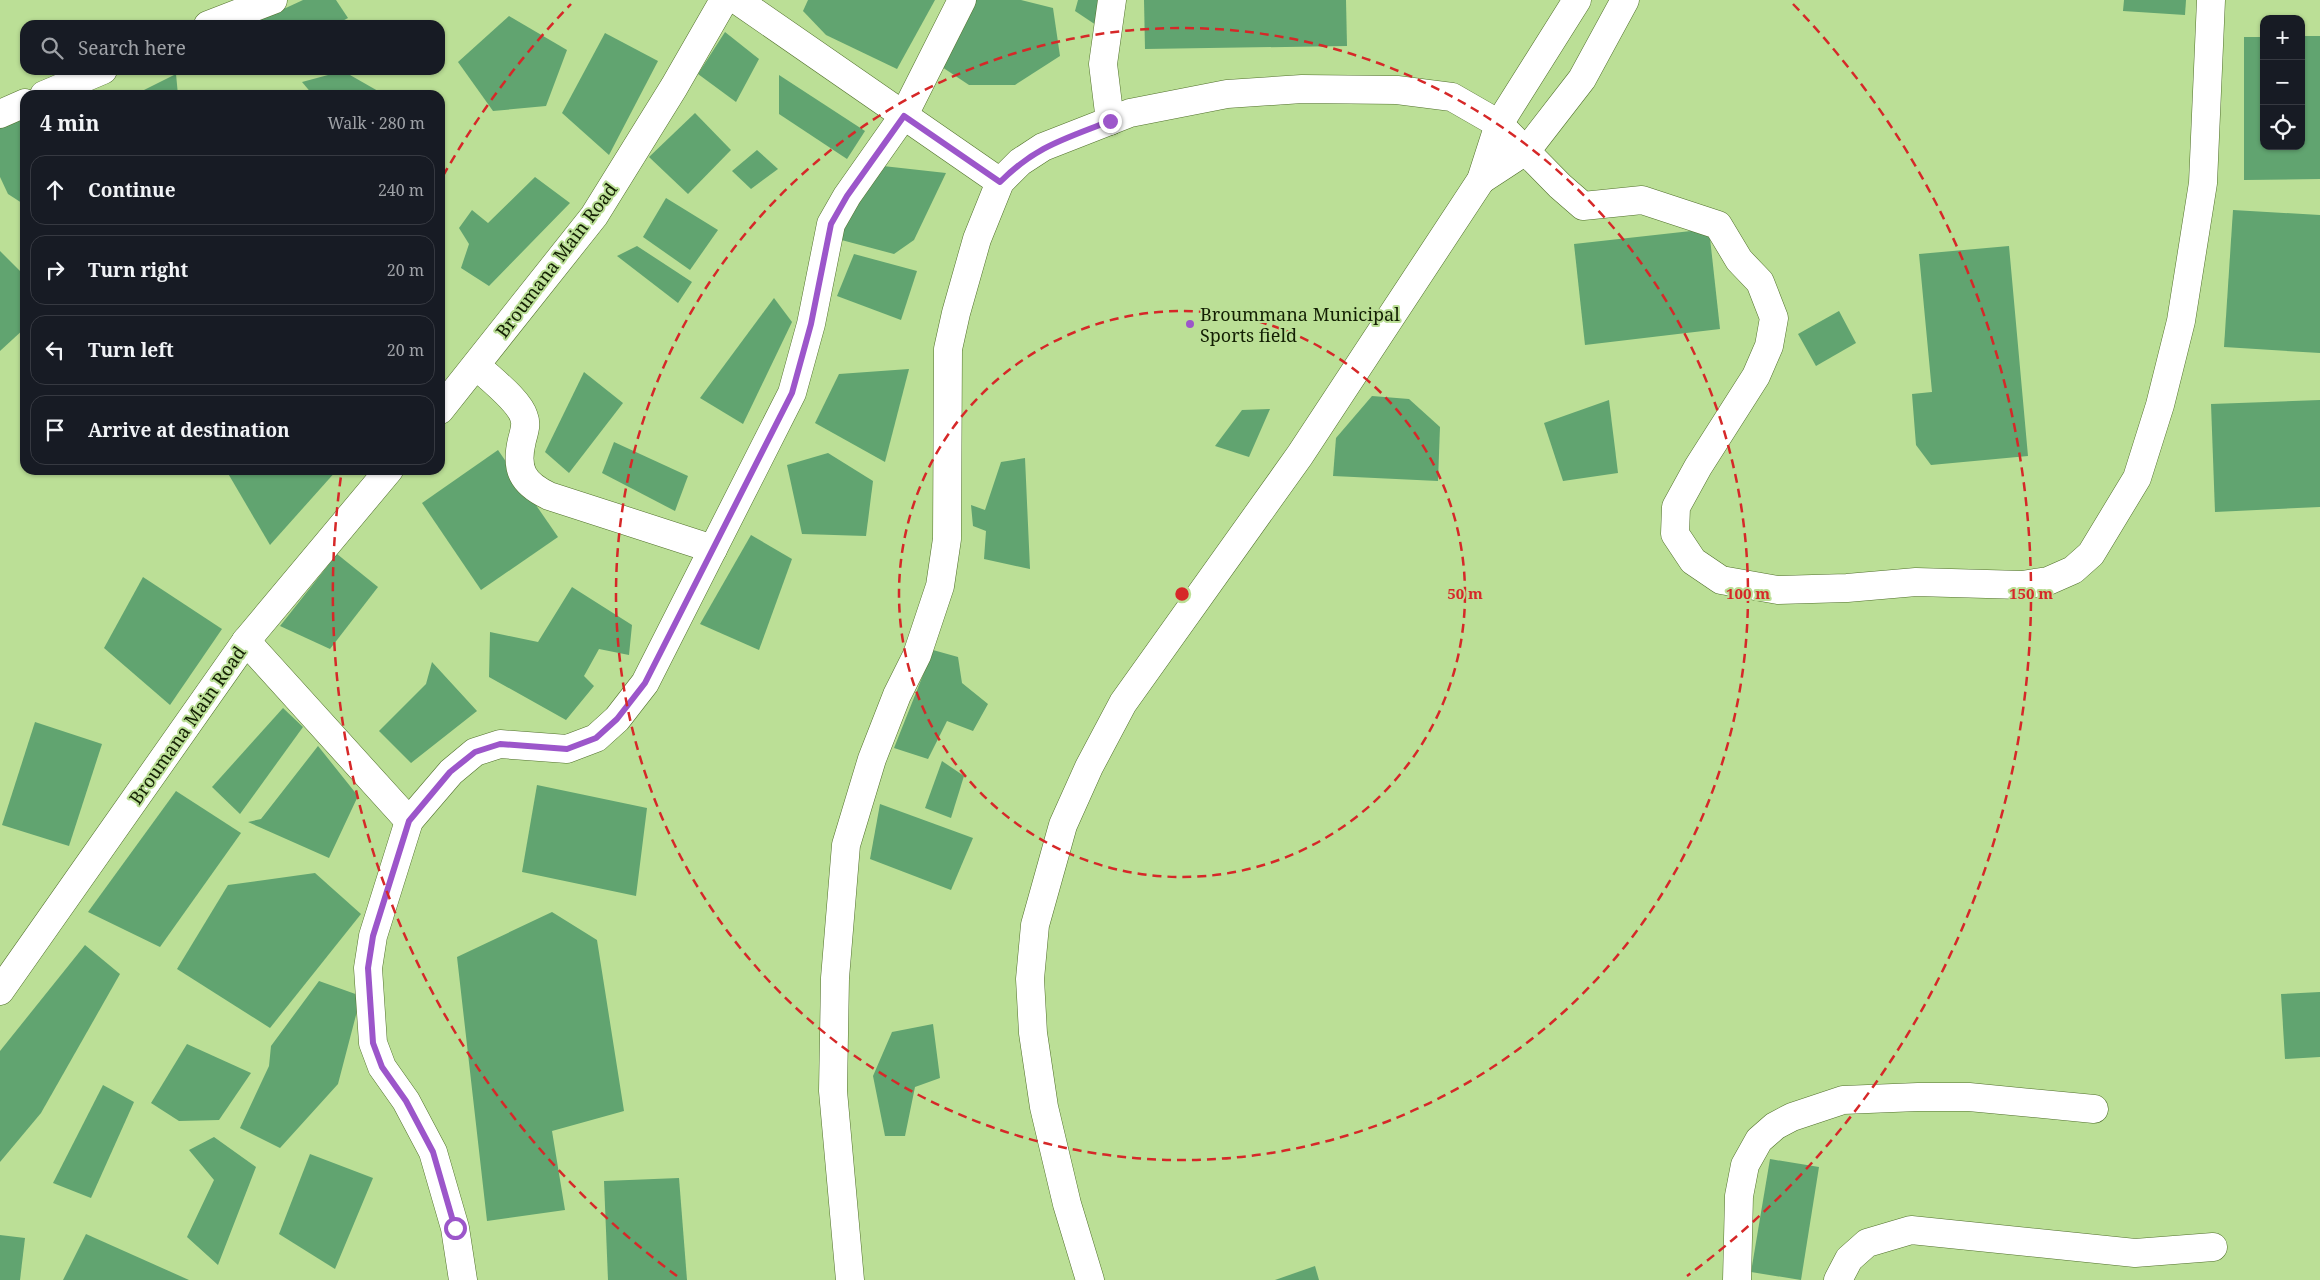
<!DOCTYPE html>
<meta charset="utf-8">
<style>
:root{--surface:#171b24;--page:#20242c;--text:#f1f3f6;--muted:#9ea1a6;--line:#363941}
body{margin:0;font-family:"Noto Serif",serif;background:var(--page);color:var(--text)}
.controls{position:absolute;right:15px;top:15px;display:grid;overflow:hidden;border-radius:10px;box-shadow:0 1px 4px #0004}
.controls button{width:45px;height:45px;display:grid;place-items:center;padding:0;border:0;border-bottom:1px solid var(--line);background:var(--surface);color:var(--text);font:25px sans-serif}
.stop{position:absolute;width:15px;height:15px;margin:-11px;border:4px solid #9c56ca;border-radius:50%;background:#fff}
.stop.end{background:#9c56ca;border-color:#fff;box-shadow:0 1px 5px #0008}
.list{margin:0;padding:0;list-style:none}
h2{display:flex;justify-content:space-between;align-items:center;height:65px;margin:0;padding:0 20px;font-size:21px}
h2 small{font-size:16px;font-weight:400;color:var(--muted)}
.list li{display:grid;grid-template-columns:32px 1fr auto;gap:15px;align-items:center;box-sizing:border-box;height:70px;margin:0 10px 10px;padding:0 10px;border:1px solid var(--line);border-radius:15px}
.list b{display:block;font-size:19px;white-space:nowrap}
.list em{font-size:16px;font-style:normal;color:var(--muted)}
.icon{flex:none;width:28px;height:28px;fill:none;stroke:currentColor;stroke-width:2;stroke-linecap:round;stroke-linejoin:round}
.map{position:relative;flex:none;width:2320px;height:1280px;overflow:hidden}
.search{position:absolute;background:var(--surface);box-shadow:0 1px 4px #0004;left:20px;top:20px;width:425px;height:55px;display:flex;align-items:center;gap:12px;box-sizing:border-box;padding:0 18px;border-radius:15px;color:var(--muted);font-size:19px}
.panel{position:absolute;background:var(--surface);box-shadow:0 1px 4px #0004;left:20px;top:90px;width:425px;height:385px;border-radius:15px}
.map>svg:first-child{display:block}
.building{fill:#61a470}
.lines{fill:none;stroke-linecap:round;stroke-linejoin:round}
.street-casing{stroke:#51702b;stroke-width:29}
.secondary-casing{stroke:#51702b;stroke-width:29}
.street{stroke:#fff;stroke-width:28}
.secondary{stroke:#fff;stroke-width:28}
.route{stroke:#9c56ca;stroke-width:6}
.ring{fill:none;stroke:#d62828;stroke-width:2.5;stroke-dasharray:9 6}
.poi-dot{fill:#9c56ca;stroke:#bbdf96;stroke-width:2}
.labels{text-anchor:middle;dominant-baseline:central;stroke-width:4;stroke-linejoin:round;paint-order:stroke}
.street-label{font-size:18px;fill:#131f03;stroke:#bbdf96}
.poi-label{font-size:18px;fill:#131f03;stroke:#bbdf96;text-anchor:start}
.centre{fill:#d62828;stroke:#bbdf96;stroke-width:2.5}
.ring-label{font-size:15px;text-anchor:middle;font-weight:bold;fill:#d62828;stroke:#bbdf96;stroke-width:4;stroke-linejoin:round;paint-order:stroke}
</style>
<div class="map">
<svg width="2320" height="1280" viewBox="0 0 2320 1280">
<rect width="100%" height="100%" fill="#bbdf96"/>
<!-- building -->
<g class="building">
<polygon points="303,0 336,0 348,18 335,25 249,25"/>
<polygon points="808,0 935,0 897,69 826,35 803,11"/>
<polygon points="967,0 1021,0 1053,8 1060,56 1015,85 969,85 936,63"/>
<polygon points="1078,0 1102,0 1096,25 1075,11"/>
<polygon points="1144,0 1346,0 1347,46 1145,49"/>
<polygon points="2124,0 2186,0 2185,15 2123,11"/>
<polygon points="509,16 567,50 546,106 493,111 458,62"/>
<polygon points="725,32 759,59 736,102 698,74"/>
<polygon points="605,33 658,61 609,155 562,113"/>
<polygon points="2301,36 2320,36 2320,179 2244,180 2244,37 2264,37 2264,146 2301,146"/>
<polygon points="343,71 378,91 373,95 313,95 302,82"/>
<polygon points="176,74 178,95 134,95"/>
<polygon points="779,75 865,131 847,159 779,114"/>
<polygon points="695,113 731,150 688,194 649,157"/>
<polygon points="25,115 25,205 8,194 0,177 0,127"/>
<polygon points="757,150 778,169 751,189 732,171"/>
<polygon points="874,165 946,173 914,240 894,254 834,238"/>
<polygon points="535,177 570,203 489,286 461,268 469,244 459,228 472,210 488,223"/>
<polygon points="666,198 718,230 690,270 643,237"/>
<polygon points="2233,210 2320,215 2320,353 2224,347"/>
<polygon points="1709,229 1720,329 1585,345 1574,244"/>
<polygon points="637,246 692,282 678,303 617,256"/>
<polygon points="2009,246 2028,456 1931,465 1916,445 1912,394 1932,392 1919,254"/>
<polygon points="0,251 25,276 25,328 0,351"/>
<polygon points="854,254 917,271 901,320 837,296"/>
<polygon points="774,298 792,322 743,424 700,398"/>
<polygon points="1839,311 1856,343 1816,366 1798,334"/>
<polygon points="909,369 885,462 815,423 839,374"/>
<polygon points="584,372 623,403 569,473 545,452"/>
<polygon points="1372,396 1409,399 1440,427 1438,481 1333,476 1336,438"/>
<polygon points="1609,400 1618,473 1563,481 1544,423"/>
<polygon points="2320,400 2320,507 2215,512 2211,404"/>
<polygon points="1270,409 1249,457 1215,446 1242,410"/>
<polygon points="614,442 688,476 675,511 602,473"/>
<polygon points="498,450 558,537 481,590 422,503"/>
<polygon points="828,453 873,481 866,536 802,534 787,465"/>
<polygon points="1025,458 1030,569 984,559 986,531 973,526 971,505 985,510 1001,462"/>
<polygon points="226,470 337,470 270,545"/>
<polygon points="751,535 792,559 759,650 700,624"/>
<polygon points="337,554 378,587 330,649 280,626"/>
<polygon points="143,577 222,629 170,705 104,648"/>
<polygon points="572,587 632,625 629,655 599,649 584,676 594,686 566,720 489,677 490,632 538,642"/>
<polygon points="933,650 958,657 962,683 988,704 973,731 947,721 928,759 894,748"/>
<polygon points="432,662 477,711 411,763 379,731 426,684"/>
<polygon points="283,708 303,727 240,814 212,787"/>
<polygon points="35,722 102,744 69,846 2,825"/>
<polygon points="318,746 358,796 329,858 248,822 261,819"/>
<polygon points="942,761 964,776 951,818 925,808"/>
<polygon points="537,785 647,808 636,896 522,872"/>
<polygon points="176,791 241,833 160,947 88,912"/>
<polygon points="880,804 973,838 951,890 870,859"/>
<polygon points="315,873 361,914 270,1028 177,969 228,885"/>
<polygon points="552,912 597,940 624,1111 552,1131 565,1210 487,1221 457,957"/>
<polygon points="85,945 120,974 41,1113 0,1162 0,1051"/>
<polygon points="319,981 361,996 338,1084 280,1148 240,1128 269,1066 271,1046"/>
<polygon points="2320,992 2320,1057 2285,1059 2281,994"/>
<polygon points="933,1024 940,1078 915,1087 905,1136 885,1136 873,1076 892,1032"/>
<polygon points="187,1044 251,1073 219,1120 179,1121 151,1103"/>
<polygon points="103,1085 134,1102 91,1198 53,1183"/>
<polygon points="214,1137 256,1167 218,1265 187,1237 214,1180 189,1150"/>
<polygon points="310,1154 373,1178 335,1269 279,1234"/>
<polygon points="1770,1159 1819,1167 1801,1280 1751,1272"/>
<polygon points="679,1178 687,1280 608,1280 604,1181"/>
<polygon points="86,1234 189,1280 63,1280"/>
<polygon points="0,1235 25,1238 20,1280 0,1280"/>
<polygon points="1315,1266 1319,1280 1275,1280"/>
</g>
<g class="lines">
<!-- street casing -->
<g class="street-casing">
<g id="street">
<polyline points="737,0 1000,182"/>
<polyline points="208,25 273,0"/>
<polyline points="44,95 103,70"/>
<polyline points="0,114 25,103"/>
<polyline points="1110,121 1103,64 1112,0"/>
<path d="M477 366C489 378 519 400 524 417 527 425 524 432 522 440 515 469 522 483 549 496L713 549"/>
<polyline points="440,410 594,216 674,87 724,0"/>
<polyline points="246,641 409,821"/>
<polyline points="0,991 246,641 389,470"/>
<polyline points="463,1280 455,1228 433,1152 406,1101 382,1067 373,1043 368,968 373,936 409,821 451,772 475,752 500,744 567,749 596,738 617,719 645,683 792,393 811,324 831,224 847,196 904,115 962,0"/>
<polyline points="850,1280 833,1091 835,978 846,845 872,759 897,695 917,655 940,586 947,539 948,349 956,313 977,239 1000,182 1020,162 1043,147 1130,113 1227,94 1302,89 1397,90 1452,97 1499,124 1560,186 1583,206 1642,200 1718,225 1739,260 1760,282 1774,318 1769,346 1756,376 1698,467 1676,507 1675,534 1693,561 1721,580 1778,590 1847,588 1916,582 2022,585 2048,581 2073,570 2091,554 2137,478 2160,405 2181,321 2203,183 2211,0"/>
<polyline points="1737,1280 1739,1196 1745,1165 1759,1140 1775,1126 1792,1117 1843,1100 1918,1097 1969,1097 2094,1109"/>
<polyline points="1838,1280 1849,1259 1867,1243 1911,1230 2135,1253 2213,1247"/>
</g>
</g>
<!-- secondary casing -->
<g class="secondary-casing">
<g id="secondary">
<polyline points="1481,180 1527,150 1582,79 1625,0"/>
<polyline points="1090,1280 1067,1204 1044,1107 1033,1033 1030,979 1035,925 1063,825 1089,767 1123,703 1300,455 1481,180 1499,124 1577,0"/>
</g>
</g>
<!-- street -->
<use href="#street" class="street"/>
<!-- secondary -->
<use href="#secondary" class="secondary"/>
</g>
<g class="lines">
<!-- route -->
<path class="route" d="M455 1228 433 1152 406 1101 382 1067 373 1043 368 968 373 936 409 821 450 772 475 752 500 744 567 749 596 738 617 719 645 683 792 393 811 324 831 224 847 196 904 116 1000 182C1036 146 1065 139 1110 121"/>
</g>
<!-- distance rings -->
<g class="ring">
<circle cx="1182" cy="594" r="283"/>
<circle cx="1182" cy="594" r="566"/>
<path d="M677 1276A849 849 0 0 1 341 476M443 176A849 849 0 0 1 571 4M1793 4A849 849 0 0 1 1687 1276"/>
</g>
<!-- markers -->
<circle class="poi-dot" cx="1190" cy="324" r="5"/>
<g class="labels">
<!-- street labels -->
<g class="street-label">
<text transform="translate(556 260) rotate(-53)">Broumana Main Road</text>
<text transform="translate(187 725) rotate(-55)">Broumana Main Road</text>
</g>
<!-- poi labels -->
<g class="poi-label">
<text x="1200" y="314">Broummana Municipal<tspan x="1200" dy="21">Sports field</tspan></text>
</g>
</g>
<circle cx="1182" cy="594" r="8" class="centre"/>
<g class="ring-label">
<text x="1465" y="599">50 m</text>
<text x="1748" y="599">100 m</text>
<text x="2031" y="599">150 m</text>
</g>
</svg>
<div class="controls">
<button>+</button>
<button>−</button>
<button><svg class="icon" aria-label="locate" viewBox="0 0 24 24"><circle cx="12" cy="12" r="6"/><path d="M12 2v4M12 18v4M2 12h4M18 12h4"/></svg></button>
</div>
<div class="stop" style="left:455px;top:1228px"></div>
<div class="stop end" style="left:1110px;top:121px"></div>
<div class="search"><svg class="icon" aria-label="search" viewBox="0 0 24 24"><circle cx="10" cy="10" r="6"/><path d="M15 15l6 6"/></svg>Search here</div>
<section class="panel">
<h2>4 min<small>Walk · 280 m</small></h2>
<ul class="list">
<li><svg class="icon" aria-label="ahead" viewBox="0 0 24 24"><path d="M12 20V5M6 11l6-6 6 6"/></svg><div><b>Continue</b></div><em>240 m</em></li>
<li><svg class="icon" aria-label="right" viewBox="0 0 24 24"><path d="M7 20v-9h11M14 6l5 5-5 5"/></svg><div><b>Turn right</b></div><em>20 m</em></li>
<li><svg class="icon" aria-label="left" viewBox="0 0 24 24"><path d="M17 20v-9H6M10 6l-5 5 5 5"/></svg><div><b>Turn left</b></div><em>20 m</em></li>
<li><svg class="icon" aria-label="arrive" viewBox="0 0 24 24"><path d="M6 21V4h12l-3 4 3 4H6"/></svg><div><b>Arrive at destination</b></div></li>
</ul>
</section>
</div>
